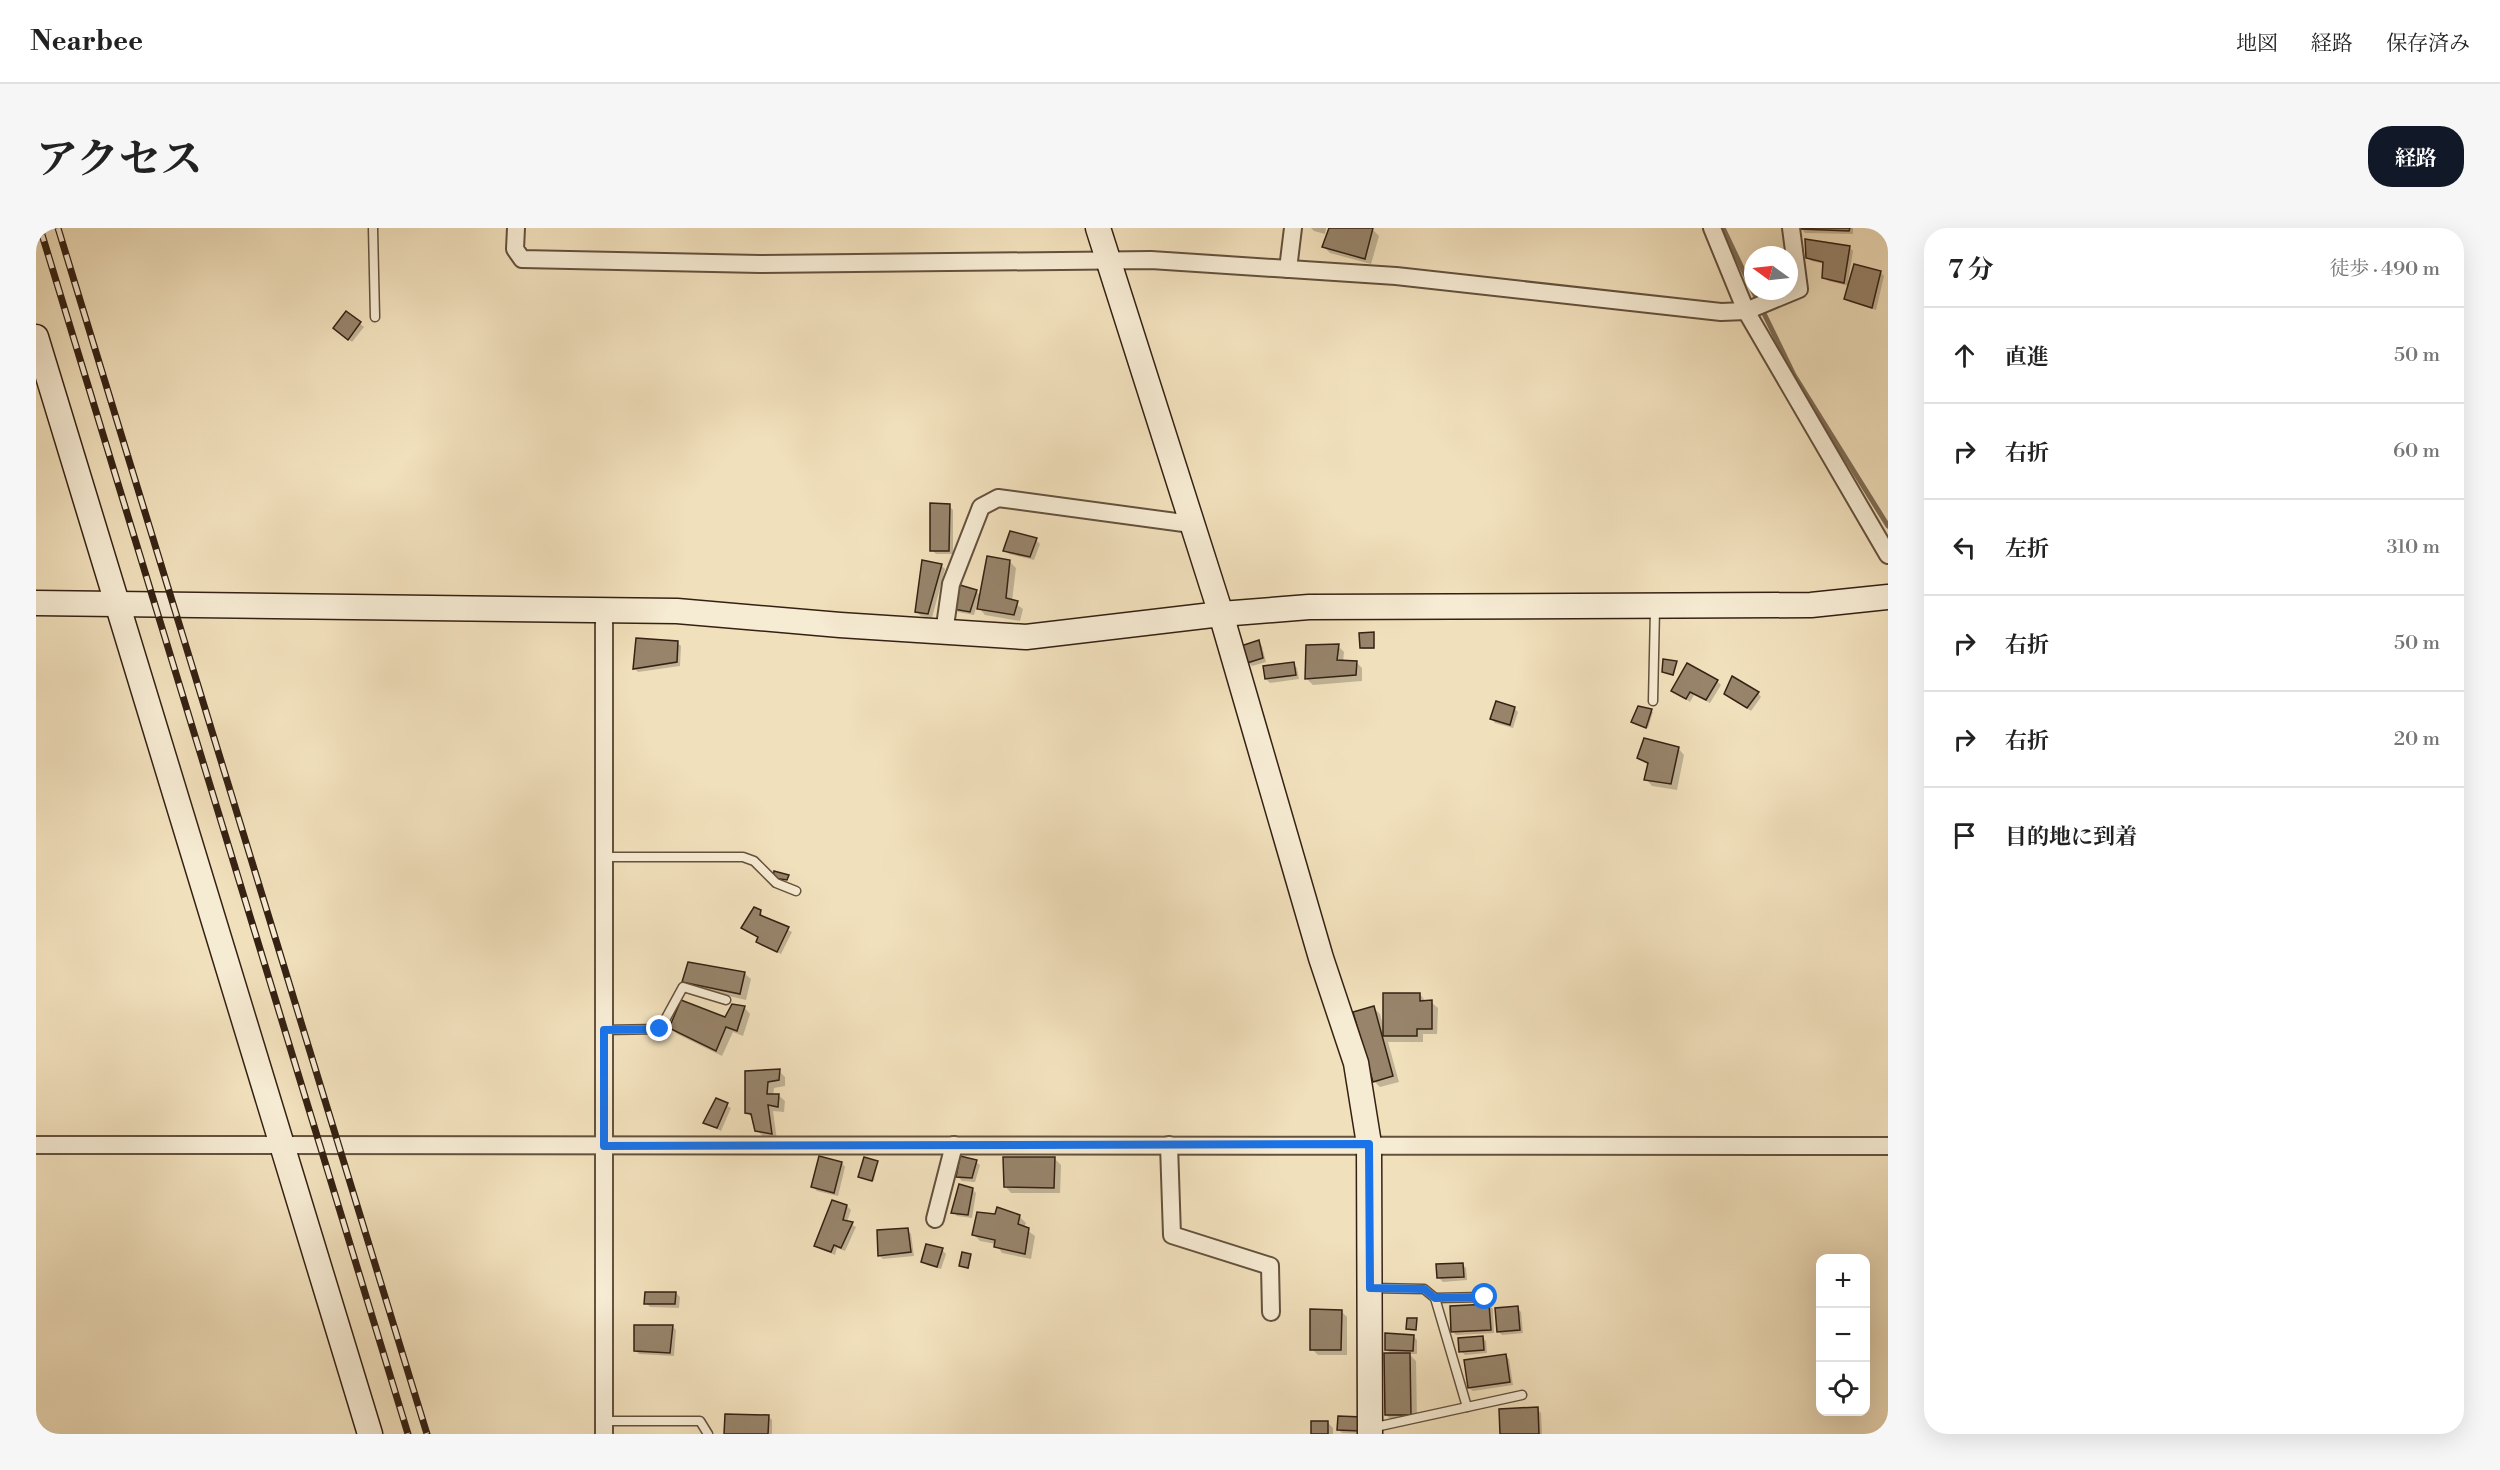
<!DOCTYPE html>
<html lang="ja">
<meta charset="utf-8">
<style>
:root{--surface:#fff;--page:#f6f6f6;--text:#222;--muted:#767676;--line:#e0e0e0;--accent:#111827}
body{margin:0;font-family:"Libre Bodoni","Noto Serif JP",serif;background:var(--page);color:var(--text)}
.controls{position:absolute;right:18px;bottom:18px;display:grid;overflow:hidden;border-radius:12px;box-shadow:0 6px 24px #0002}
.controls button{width:54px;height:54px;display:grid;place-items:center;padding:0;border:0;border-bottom:2px solid var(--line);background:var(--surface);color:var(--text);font:30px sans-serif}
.compass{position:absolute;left:1708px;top:18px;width:54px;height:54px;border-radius:50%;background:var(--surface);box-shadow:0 6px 24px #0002;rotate:285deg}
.stop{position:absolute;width:18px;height:18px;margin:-14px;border:4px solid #1a73e8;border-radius:50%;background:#fff}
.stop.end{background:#1a73e8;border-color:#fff;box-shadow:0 2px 6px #0008}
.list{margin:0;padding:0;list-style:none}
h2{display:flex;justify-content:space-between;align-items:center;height:78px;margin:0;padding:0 24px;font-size:26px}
h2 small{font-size:20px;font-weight:400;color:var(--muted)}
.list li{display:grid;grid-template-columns:39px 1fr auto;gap:18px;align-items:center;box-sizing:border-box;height:96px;padding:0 24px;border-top:2px solid var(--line)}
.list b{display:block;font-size:22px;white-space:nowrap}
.list em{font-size:20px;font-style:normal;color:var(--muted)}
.icon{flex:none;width:33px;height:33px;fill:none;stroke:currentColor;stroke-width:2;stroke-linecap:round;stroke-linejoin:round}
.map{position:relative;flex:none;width:1852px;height:1206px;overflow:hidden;border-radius:24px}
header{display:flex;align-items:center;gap:36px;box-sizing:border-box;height:84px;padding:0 30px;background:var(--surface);border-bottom:2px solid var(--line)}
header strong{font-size:28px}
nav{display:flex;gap:33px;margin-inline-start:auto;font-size:21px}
.intro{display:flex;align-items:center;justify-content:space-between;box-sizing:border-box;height:144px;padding:0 36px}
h1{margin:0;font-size:42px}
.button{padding:15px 27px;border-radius:24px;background:var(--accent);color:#fff;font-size:21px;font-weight:700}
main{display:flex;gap:36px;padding:0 36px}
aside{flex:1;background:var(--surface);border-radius:24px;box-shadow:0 6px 24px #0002}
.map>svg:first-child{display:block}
.shadow{fill:#0003}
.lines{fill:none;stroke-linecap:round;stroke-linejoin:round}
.stream{stroke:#7f6d56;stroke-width:5}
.building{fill:#97846b;stroke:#352113;stroke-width:1.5}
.lane-casing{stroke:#64513d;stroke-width:11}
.street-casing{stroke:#64513d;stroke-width:20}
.secondary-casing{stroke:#352113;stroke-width:27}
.lane{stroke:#f6ebd3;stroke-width:8}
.street{stroke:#f6ebd3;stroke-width:16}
.secondary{stroke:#f6ebd3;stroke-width:24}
.rail-casing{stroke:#352113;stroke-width:7}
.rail{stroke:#f6ebd3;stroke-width:4.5;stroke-dasharray:14;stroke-linecap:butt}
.route{stroke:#1a73e8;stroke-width:8}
</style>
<header>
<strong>Nearbee</strong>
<nav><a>地図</a><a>経路</a><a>保存済み</a></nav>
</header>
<div class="intro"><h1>アクセス</h1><a class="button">経路</a></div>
<main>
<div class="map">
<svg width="1852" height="1206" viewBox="0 0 1852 1206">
<rect width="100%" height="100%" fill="#f1e0bc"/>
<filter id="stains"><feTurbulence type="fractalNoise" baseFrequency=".00333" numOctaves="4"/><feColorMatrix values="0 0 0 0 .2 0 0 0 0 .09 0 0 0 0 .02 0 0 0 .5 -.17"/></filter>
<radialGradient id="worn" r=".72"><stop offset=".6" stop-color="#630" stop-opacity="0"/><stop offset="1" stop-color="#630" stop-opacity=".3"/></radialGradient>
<!-- shadow -->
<g class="shadow">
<polygon points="1275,0 1290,0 1289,6 1278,3"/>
<polygon points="1295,0 1337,2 1343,8 1335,36 1294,25 1288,19"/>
<polygon points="1765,0 1817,0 1817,6 1769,5"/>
<polygon points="1813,19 1817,23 1812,53 1844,44 1848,48 1840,82 1814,74 1810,70 1813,58 1792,53 1788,49 1789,36 1775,33 1771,29"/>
<polygon points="311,85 328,99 316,114 303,104"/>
<polygon points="913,278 917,282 917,326 900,326 896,322"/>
<polygon points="975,305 1000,312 1004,316 998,332 973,326 969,322"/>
<polygon points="974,334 980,340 976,373 987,381 984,393 949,387 943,380 944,373 942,372 938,387 922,384 919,380 940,363 945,368"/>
<polygon points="905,337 909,341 896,390 885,388 881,384"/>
<polygon points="1337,405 1338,421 1327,421 1325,420"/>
<polygon points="1222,414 1226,418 1230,434 1216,438 1212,434"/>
<polygon points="641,415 645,418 644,438 602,444 598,440"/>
<polygon points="1302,418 1308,424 1307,434 1320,434 1326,440 1326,453 1277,457 1270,450"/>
<polygon points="1640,435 1638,448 1627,444"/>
<polygon points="1257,436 1261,440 1263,451 1234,455 1230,451"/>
<polygon points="1681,453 1685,457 1674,475 1658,467 1654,474 1637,463"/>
<polygon points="1689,465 1722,465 1725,469 1715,483"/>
<polygon points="1603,479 1617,484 1612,500 1598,495"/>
<polygon points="1478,480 1482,484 1477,500 1459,495 1456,491"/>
<polygon points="1642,520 1648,527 1641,562 1616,558 1610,551 1613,538 1603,529"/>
<polygon points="724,683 728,690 756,704 745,726 725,717 722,713 723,710 707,700"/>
<polygon points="708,745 715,751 710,772 654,759 648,753"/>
<polygon points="1384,766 1390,774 1395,774 1402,780 1401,806 1387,806 1387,814 1352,814 1363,854 1344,859 1338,853 1338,780 1344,786 1347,797"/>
<polygon points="708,779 714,786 707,808 697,804 686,828 641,806 634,800 690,791"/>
<polygon points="743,843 749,849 749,858 738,860 737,867 742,867 749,873 748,884 737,883 741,912 727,909 721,902 718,891 711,885 711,845"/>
<polygon points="681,872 695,880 685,903 669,895"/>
<polygon points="1019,931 1025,937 1024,965 975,965 969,958"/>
<polygon points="841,934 838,953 824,949"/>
<polygon points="940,934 944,937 939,954 926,953 922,949"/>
<polygon points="806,935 809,939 802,968 781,963 777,959"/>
<polygon points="936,961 940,965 936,990 921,988 917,984"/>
<polygon points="811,978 815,982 811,994 820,999 809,1023 801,1020 799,1027 784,1021 780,1017"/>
<polygon points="984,989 990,995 988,1000 999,1008 995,1031 966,1025 960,1016 944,1013 937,1006"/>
<polygon points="871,1002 875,1006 878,1028 847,1031 843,1027"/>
<polygon points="906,1022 910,1026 905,1041 891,1037 887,1033"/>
<polygon points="935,1028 933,1041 926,1039 924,1038"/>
<polygon points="1426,1036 1430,1040 1431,1052 1407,1054 1403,1050"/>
<polygon points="640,1065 644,1069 643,1080 614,1079 610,1075"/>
<polygon points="1453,1077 1457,1081 1458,1105 1420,1107 1416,1103"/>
<polygon points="1481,1080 1485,1084 1487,1105 1466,1107 1462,1103"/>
<polygon points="1305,1083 1311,1089 1311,1127 1282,1127 1276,1121"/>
<polygon points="637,1099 640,1102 638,1128 603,1126 599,1122"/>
<polygon points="1377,1108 1381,1112 1381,1126 1373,1126 1380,1133 1381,1192 1357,1193 1350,1187 1356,1127 1350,1121"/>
<polygon points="1446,1109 1450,1113 1451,1125 1429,1127 1425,1123"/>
<polygon points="1469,1127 1473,1131 1477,1157 1437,1163 1433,1160"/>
<polygon points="1501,1181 1505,1185 1506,1206 1465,1206"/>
<polygon points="732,1188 736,1192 736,1206 689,1206"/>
<polygon points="1303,1189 1328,1206 1306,1205 1302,1201"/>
<polygon points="1291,1194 1297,1200 1297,1206 1277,1206"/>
</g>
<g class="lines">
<!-- stream -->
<g class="stream">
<polyline points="1687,0 1717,63"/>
<polyline points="1717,63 1758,147 1852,298"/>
</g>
</g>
<!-- building -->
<g class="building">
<polygon points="1293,0 1337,0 1329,31 1286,19"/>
<polygon points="1764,0 1814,0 1813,3 1764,1"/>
<polygon points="1769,11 1814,18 1808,55 1786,50 1787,34 1770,30"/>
<polygon points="1818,36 1845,43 1836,80 1808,71"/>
<polygon points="310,83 325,94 312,112 297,100"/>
<polygon points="894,275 914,276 913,323 894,323"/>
<polygon points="974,303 1001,310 994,329 967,323"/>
<polygon points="951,328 974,332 970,370 982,373 978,387 941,381"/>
<polygon points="886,332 906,336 892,386 879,384"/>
<polygon points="924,357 941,362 934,384 917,381"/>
<polygon points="1338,404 1338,420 1324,420 1323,405"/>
<polygon points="600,410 642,413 641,434 597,441"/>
<polygon points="1223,412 1227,430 1211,435 1205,418"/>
<polygon points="1303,416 1301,432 1321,433 1320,447 1269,451 1270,417"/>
<polygon points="1627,431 1641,433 1637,447 1626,444"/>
<polygon points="1258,434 1260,447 1229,451 1227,438"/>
<polygon points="1651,435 1682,452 1670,472 1654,464 1650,471 1635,463"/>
<polygon points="1696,448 1723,464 1711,480 1688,466"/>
<polygon points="1460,473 1479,479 1474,497 1454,491"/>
<polygon points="1602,478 1616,481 1610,500 1595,494"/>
<polygon points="1608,510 1643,519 1635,556 1608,552 1612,535 1601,530"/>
<polygon points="738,643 753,647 751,652 737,650"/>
<polygon points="718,679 725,682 724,687 753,699 741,724 720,714 722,709 705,700"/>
<polygon points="652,734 709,744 704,766 646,754"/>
<polygon points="1347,765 1384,765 1384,773 1396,772 1396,801 1381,801 1381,808 1347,808"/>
<polygon points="645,772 689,789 696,776 709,778 701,803 690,799 680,823 633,800"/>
<polygon points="1338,778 1357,848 1337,854 1317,784"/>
<polygon points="744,841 743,852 732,854 731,866 743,866 742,879 732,877 736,906 719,903 715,886 709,885 709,843"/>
<polygon points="680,870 692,875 681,900 667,895"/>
<polygon points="783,928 806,934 798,965 775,959"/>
<polygon points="924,928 941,932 936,950 920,949"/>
<polygon points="828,929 842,933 836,953 822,949"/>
<polygon points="967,929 1019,929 1018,960 968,959"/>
<polygon points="923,956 937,960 932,987 915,985"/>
<polygon points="796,972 811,977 807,992 817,994 805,1020 798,1017 795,1024 778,1018"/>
<polygon points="961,979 984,987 982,996 993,1000 989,1026 958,1019 959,1012 936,1007 941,984 959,986"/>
<polygon points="872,1000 875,1024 842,1028 841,1002"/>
<polygon points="890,1016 907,1020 901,1039 885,1034"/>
<polygon points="926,1024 935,1026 932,1040 923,1038"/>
<polygon points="1427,1035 1428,1049 1401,1050 1400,1036"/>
<polygon points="609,1064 640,1064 639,1076 608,1076"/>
<polygon points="1453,1076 1455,1102 1415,1104 1414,1078"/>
<polygon points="1482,1078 1484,1102 1461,1104 1459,1080"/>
<polygon points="1274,1081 1306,1082 1305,1122 1274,1122"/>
<polygon points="1371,1090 1381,1090 1380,1102 1370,1101"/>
<polygon points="598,1097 637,1097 634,1125 598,1123"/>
<polygon points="1349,1105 1378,1107 1377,1123 1349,1122"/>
<polygon points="1447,1108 1448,1122 1423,1124 1422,1110"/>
<polygon points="1348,1125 1374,1125 1375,1187 1349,1187"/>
<polygon points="1470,1126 1474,1154 1432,1160 1428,1132"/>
<polygon points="1502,1179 1503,1206 1464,1206 1463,1181"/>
<polygon points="689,1186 733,1187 732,1206 688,1206"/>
<polygon points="1302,1188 1326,1189 1325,1203 1301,1202"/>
<rect x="1275" y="1193" width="17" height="13"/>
</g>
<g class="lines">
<!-- lane casing -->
<g class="lane-casing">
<g id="lane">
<polyline points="337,0 339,89"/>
<polyline points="1617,473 1619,381"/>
<polyline points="568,629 707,629 718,633 740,655 760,663"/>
<polyline points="568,802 624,801 647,759 690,772"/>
<polyline points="1337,1060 1388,1061 1399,1070 1431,1179"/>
<polyline points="1399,1070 1449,1069"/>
<polyline points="568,1193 664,1193 672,1206"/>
<polyline points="1335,1200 1486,1167"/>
</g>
</g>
<!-- street casing -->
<g class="street-casing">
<g id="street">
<polyline points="480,0 479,21 486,31 724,36 1115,32 1360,48 1685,84 1710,83 1763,61 1755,0"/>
<polyline points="1676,0 1710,83 1852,327"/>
<polyline points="1252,41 1257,0"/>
<polyline points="568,381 568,1206"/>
<polyline points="908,405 915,356 945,279 962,270 1155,296"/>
<polyline points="0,917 1852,918"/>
<polyline points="1133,917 1136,1007 1234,1038 1235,1084"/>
<polyline points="899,991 918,917"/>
</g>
</g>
<!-- secondary casing -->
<g class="secondary-casing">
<g id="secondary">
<polyline points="1062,0 1185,386 1285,730 1320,835 1333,916 1334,1206"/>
<polyline points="0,109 334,1206"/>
<polyline points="0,375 641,383 804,397 990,409 1185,386 1273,379 1775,377 1852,369"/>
</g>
</g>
<!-- lane -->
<use href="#lane" class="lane"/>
<!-- street -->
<use href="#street" class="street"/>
<!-- secondary -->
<use href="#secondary" class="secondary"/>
<!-- rail casing -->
<g class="rail-casing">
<g id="rail">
<polyline points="4,0 372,1206"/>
<polyline points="22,0 391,1206"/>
</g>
</g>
<!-- rail -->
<use href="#rail" class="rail"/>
</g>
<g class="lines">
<!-- route -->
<polyline class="route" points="624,801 568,802 568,918 1333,916 1334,1060 1388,1061 1399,1070 1449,1069"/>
</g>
<rect width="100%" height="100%" filter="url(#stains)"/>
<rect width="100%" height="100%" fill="url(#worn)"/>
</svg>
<div class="controls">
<button>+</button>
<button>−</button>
<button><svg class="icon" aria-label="locate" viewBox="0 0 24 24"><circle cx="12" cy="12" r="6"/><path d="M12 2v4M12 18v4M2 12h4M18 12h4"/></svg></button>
</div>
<svg class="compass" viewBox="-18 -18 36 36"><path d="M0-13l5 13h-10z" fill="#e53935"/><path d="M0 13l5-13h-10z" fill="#767676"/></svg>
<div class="stop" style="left:1449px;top:1069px"></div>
<div class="stop end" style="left:624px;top:801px"></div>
</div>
<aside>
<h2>7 分<small>徒歩 · 490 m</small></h2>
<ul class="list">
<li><svg class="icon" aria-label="ahead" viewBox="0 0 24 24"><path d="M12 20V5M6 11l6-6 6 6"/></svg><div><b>直進</b></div><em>50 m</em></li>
<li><svg class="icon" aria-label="right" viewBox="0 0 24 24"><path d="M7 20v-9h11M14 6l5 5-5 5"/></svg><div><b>右折</b></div><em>60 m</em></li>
<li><svg class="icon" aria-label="left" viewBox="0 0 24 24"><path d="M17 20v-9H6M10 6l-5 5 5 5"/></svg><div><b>左折</b></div><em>310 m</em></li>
<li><svg class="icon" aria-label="right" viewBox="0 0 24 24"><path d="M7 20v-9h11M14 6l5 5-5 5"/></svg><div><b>右折</b></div><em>50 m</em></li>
<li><svg class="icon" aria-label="right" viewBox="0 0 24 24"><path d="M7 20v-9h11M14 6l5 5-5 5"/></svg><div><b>右折</b></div><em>20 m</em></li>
<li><svg class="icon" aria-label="arrive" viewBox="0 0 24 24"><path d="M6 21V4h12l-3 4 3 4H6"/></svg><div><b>目的地に到着</b></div></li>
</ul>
</aside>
</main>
